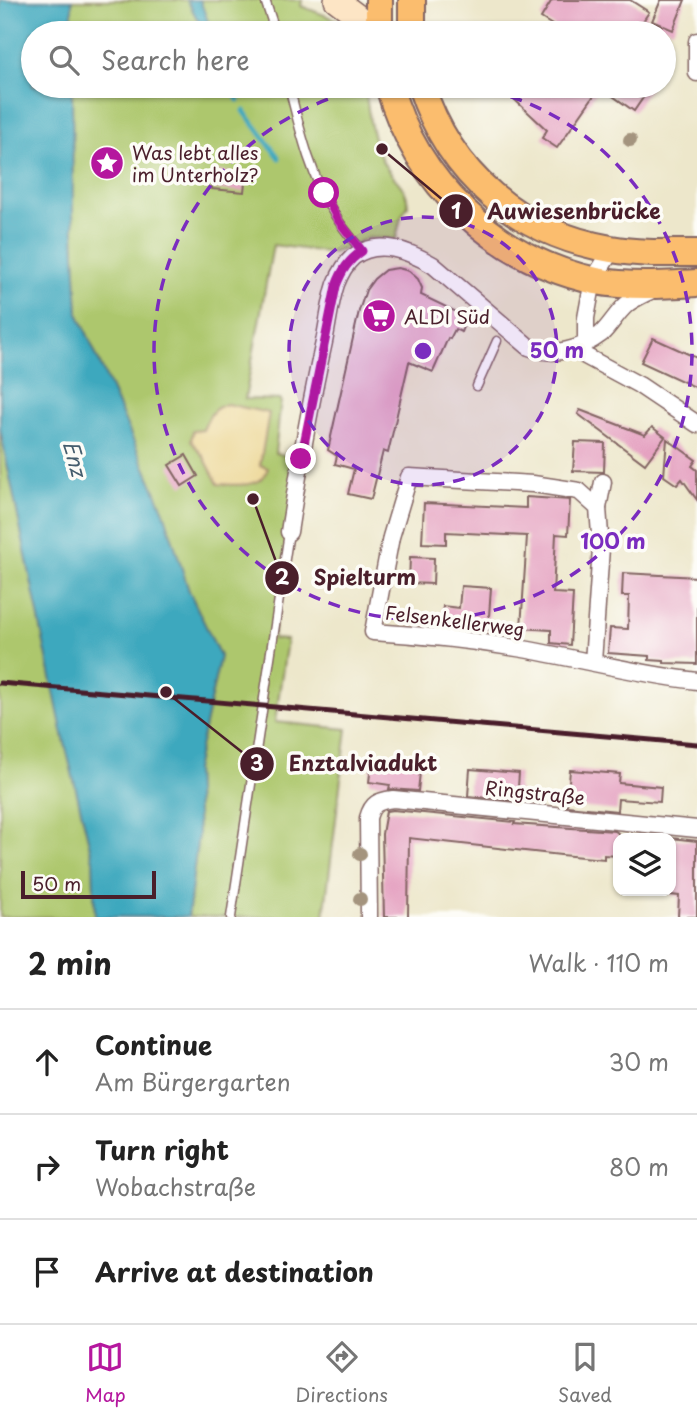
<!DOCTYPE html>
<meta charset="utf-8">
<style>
:root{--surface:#fff;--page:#f2f2f2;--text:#222;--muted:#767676;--line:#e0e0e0;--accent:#b5179e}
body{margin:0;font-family:"Playpen Sans",sans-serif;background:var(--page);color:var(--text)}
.controls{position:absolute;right:21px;bottom:21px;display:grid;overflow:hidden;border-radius:14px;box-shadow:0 2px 5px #0004}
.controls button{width:63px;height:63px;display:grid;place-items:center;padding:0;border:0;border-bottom:2px solid var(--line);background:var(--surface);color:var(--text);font:35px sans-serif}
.scale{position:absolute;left:21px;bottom:18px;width:135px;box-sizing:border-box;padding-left:7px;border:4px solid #4a1f2b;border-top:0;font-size:19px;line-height:24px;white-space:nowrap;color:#4a1f2b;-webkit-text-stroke:5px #fdfcf7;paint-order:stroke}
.stop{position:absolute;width:21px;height:21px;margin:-16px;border:5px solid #b5179e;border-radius:50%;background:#fff}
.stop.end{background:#b5179e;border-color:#fff;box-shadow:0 2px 7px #0008}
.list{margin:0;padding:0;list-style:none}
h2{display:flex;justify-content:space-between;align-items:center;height:91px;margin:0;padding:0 28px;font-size:30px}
h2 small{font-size:23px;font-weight:400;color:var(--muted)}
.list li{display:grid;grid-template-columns:46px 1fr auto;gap:21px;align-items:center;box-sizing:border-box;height:105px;padding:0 28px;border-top:2px solid var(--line)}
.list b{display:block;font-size:26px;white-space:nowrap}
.list p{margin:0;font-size:23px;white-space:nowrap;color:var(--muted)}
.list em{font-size:23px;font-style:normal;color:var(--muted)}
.icon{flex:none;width:38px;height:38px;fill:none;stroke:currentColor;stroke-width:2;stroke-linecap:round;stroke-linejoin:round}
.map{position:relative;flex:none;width:697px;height:917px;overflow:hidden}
.search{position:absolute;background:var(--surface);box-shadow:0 2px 5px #0004;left:21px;right:21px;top:21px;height:77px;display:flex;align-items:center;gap:18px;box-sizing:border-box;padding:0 24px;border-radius:38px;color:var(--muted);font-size:26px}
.sheet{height:406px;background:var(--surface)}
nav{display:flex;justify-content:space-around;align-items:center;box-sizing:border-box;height:98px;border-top:2px solid var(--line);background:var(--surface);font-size:19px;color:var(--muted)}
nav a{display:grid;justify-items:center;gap:4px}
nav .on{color:var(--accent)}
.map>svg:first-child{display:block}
.green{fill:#adc76d;stroke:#7c734c;stroke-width:2}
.sand{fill:#eeda9e;stroke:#9c7c64;stroke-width:2}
.water{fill:#3ea8be;stroke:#446474;stroke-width:2}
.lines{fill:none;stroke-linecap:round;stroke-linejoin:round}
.stream{stroke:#3ea8be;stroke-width:5}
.building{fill:#e5a2c1}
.lane-casing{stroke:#836563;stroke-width:11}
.street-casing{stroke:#836563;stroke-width:19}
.secondary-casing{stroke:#836563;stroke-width:26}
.primary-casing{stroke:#836563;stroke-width:30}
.lane{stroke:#fff;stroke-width:8}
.street{stroke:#fff;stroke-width:16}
.secondary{stroke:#fde5c5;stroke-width:23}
.primary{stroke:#fbbd6e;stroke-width:26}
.rail{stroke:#4a1f2b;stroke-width:5}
.tree{fill:#a4947e}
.route{stroke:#b5179e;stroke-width:9}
.ring{fill:none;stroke:#7b2cbf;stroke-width:3.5;stroke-dasharray:12 9}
.labels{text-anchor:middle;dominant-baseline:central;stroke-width:7;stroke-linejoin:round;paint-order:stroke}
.poi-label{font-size:19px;fill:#4a1f2b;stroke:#fdfcf7;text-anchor:start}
.street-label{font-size:19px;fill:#4a1f2b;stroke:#fdfcf7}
.water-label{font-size:21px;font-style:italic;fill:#455d6d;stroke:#fdfcf7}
.centre{fill:#7b2cbf;stroke:#fdfcf7;stroke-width:3.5}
.ring-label{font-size:21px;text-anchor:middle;font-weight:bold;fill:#7b2cbf;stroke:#fdfcf7;stroke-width:7;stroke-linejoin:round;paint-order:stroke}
.leader{fill:none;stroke:#4a1f2b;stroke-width:2.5}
.callout-dot{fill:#4a1f2b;stroke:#fdfcf7;stroke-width:2.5}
.mark-label{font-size:21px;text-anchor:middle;font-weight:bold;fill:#fff}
.callout-label{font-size:21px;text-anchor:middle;font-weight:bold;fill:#4a1f2b;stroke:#fdfcf7;stroke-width:7;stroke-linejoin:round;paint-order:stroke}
</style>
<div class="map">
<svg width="697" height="917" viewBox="0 0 697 917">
<rect width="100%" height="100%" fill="#fdfcf7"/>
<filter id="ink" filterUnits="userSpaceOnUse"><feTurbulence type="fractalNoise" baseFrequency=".0143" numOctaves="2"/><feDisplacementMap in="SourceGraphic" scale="14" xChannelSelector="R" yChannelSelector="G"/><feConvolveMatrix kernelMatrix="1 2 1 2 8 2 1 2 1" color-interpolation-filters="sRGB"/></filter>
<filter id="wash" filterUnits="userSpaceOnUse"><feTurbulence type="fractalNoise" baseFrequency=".00686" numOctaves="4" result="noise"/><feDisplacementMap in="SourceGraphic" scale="28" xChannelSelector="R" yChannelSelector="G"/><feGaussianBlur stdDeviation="1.57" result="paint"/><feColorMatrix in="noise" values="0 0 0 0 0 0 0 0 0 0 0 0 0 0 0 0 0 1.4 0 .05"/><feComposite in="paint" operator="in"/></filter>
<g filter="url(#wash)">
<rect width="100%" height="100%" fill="#ede7cb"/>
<!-- green -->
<g class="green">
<polygon points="72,0 302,0 301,6 340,21 352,33 72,33"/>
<path d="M72 86H365C368 111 371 137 382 160 391 180 407 183 408 206L401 217 396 239 368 238 333 253 273 245 245 399 281 400 275 453 301 459 273 639 287 640 275 722 347 729 324 917H188L198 835 195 770 220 656 189 591 163 509 78 313 73 214Z"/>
<polygon points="0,429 63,734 93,860 95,917 0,917"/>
</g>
<!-- sand -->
<path class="sand" d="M227 404 269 413 260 465 268 468C262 489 236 485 218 484L204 457 191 441 193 431 203 430C209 416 212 408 227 404Z"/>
<!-- water -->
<g class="water">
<polygon points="0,0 72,0 72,33 33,33 33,86 72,86 73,214 78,313 163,509 189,591 220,656 195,770 198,835 188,917 95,917 93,860 62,731 0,429"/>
<polygon points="187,0 200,0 209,24 201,26"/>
</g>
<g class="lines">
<!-- stream -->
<g class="stream">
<polyline points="201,26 204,33"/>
<polyline points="230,86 238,100"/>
<polyline points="244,111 279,158"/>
</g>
</g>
<g id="blocks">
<!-- building -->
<g class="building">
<polygon points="552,0 630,0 649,12 635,33 591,33 580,27 576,33 565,33 541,18"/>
<polygon points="661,0 685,0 673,30 652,21"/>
<polygon points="500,86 651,86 634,111 600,87 557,148 542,138 547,130"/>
<polygon points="213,171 246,173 244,192 212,189"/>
<polygon points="398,268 409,271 418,279 422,288 421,295 467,317 461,332 455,329 450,339 448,338 433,372 409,362 388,453 383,451 371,499 348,494 354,469 335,464 337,456 328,450 359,311 366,290 374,279 385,270"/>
<polygon points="653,338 697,358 697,388 641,362"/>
<polygon points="580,410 645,435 652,427 665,437 645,464 578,414"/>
<polygon points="667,439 696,460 692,466 697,470 697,500 682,479 677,485 664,476"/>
<polygon points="575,442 605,443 604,472 573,471"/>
<polygon points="186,455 198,476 182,486 169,465"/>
<polygon points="526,497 570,500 568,535 556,534 553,593 573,594 570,645 551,643 551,630 521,628 527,536 446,532 446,544 422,543 424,503 526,508"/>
<polygon points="410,557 434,558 433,584 409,583"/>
<polygon points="623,573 697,577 697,664 664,663 664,661 649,660 649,656 608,653 610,628 628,629 629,596 622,596"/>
<polygon points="461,586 491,588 488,630 441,626 443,606 459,608"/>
<polygon points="372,758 421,763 418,791 389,789 390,785 369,782"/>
<polygon points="470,769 519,773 517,801 468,796"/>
<polygon points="570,770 620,774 619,783 661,787 660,802 618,799 617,811 567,806"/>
<polygon points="393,810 515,822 514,824 615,831 618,833 618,856 604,855 604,859 561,855 409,838 408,917 384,917 382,834 386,811"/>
<polygon points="671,838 697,841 697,917 678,917 679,896 671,895"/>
</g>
</g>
</g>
<g filter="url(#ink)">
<use href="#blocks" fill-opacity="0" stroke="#836563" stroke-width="2"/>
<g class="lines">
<!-- lane casing -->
<g class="lane-casing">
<g id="lane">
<polyline points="265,0 276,33"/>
<path d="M289 86C300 131 312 181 338 220 345 231 354 241 362 251"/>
<polyline points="477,386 497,341"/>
<polyline points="231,917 289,532"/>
</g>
</g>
<!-- street casing -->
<g class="street-casing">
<g id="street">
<polyline points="697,41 697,73"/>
<polyline points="586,341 586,318 593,280 612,250"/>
<polyline points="574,350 639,385 697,424"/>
<polyline points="598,508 603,482"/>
<path d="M289 532C299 468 310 405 324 342 328 323 330 302 336 284 340 274 345 264 353 257 378 238 409 251 433 265L529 347C554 357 580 350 601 334 610 326 616 314 626 305 634 298 645 294 654 289"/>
<path d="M593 662 601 548 598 508 579 491 533 484 409 477 391 537 373 632C421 635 469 640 517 648 577 658 636 674 697 681"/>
<path d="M369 917 368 818C372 803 378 801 393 799L697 829"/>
</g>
</g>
<!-- secondary casing -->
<g class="secondary-casing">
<polyline id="secondary" points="336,0 356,15 372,33"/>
</g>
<!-- primary casing -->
<g class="primary-casing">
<g id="primary">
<polyline points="379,0 379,33"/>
<polyline points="412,33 412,0"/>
<path d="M389 86C416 183 496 260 596 281 628 287 664 285 697 283"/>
<path d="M421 86C450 175 518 233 611 249 639 254 668 253 697 253"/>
</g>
</g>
<!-- lane -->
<use href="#lane" class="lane"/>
<!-- street -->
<use href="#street" class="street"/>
<!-- secondary -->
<use href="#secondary" class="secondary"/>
<!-- primary -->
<use href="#primary" class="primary"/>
<!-- rail -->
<polyline class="rail" points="0,683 697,744"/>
</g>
<!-- trees -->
<g class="tree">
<circle cx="630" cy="140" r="7"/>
<circle cx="360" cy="854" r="7"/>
<circle cx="360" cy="899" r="7"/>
</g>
</g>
<g class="lines" filter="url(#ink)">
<!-- route -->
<path class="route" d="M301 459 336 286C342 270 348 261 362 251L338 220 324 193"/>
</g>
<!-- distance rings -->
<circle cx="423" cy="351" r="134" fill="#7b2cbf" fill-opacity=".12"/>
<g class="ring">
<circle cx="423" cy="351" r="134"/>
<path d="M470 86A269 269 0 1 1 376 86"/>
</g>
<!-- icons -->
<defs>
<g id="sight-disc" transform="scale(1.75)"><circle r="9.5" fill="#b5179e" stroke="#fdfcf7"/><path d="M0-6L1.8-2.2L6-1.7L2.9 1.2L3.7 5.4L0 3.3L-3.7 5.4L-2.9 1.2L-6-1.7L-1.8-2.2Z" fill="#fff"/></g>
<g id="supermarket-disc" transform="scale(1.75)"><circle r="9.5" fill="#b5179e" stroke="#fdfcf7"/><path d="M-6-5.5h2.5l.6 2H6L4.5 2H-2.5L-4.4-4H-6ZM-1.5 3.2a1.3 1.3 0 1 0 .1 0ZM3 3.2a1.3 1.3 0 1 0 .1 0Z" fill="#fff"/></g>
</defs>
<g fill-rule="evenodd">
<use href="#sight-disc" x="107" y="163"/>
<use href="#supermarket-disc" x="379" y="316"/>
</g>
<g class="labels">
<!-- poi labels -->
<g class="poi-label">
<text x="132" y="152">Was lebt alles<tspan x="132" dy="22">im Unterholz?</tspan></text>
<text x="404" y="316">ALDI Süd</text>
</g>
<!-- street labels -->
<g class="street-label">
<text transform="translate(455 620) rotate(7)">Felsenkellerweg</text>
<text transform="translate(535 792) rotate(6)">Ringstraße</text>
</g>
<!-- water labels -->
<g class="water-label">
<text transform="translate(76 458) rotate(75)">Enz</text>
</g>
</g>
<circle cx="423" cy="351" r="10" class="centre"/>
<g class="ring-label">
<text x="557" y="358">50 m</text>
<text x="613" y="549">100 m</text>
</g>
<!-- callouts -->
<path class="leader" d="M382 149L456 211M253 499L282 578M166 692L257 764"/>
<g class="callout-dot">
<circle cx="382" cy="149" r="7"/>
<circle cx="253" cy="499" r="7"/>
<circle cx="166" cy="692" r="7"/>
<circle cx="456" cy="211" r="18"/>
<circle cx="282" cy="578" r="18"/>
<circle cx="257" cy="764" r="18"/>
</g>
<g class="mark-label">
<text x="456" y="219">1</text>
<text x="282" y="585">2</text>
<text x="257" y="771">3</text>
</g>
<g class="callout-label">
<text x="574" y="219">Auwiesenbrücke</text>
<text x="365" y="585">Spielturm</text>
<text x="363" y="771">Enztalviadukt</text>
</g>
</svg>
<div class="controls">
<button><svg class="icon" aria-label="layers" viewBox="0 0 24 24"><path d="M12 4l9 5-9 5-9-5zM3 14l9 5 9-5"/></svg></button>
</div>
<div class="scale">50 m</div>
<div class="stop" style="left:324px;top:193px"></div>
<div class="stop end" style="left:301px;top:459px"></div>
<div class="search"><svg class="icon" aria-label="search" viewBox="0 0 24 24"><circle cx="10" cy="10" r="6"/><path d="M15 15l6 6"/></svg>Search here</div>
</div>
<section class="sheet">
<h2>2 min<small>Walk · 110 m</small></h2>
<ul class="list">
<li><svg class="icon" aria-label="ahead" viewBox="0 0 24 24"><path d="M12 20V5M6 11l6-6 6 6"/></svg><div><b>Continue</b><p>Am Bürgergarten</p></div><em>30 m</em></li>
<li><svg class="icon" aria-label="right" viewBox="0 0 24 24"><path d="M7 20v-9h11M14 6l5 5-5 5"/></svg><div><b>Turn right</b><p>Wobachstraße</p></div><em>80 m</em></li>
<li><svg class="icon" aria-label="arrive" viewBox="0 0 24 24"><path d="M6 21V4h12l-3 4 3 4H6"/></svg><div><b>Arrive at destination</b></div></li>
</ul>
</section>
<nav>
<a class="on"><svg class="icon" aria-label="map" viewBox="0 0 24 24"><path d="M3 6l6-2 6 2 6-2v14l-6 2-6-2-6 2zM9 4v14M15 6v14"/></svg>Map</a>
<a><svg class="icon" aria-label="directions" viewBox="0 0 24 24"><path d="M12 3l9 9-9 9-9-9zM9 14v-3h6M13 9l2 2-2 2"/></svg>Directions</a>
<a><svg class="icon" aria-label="saved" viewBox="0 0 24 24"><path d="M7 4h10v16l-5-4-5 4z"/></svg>Saved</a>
</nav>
